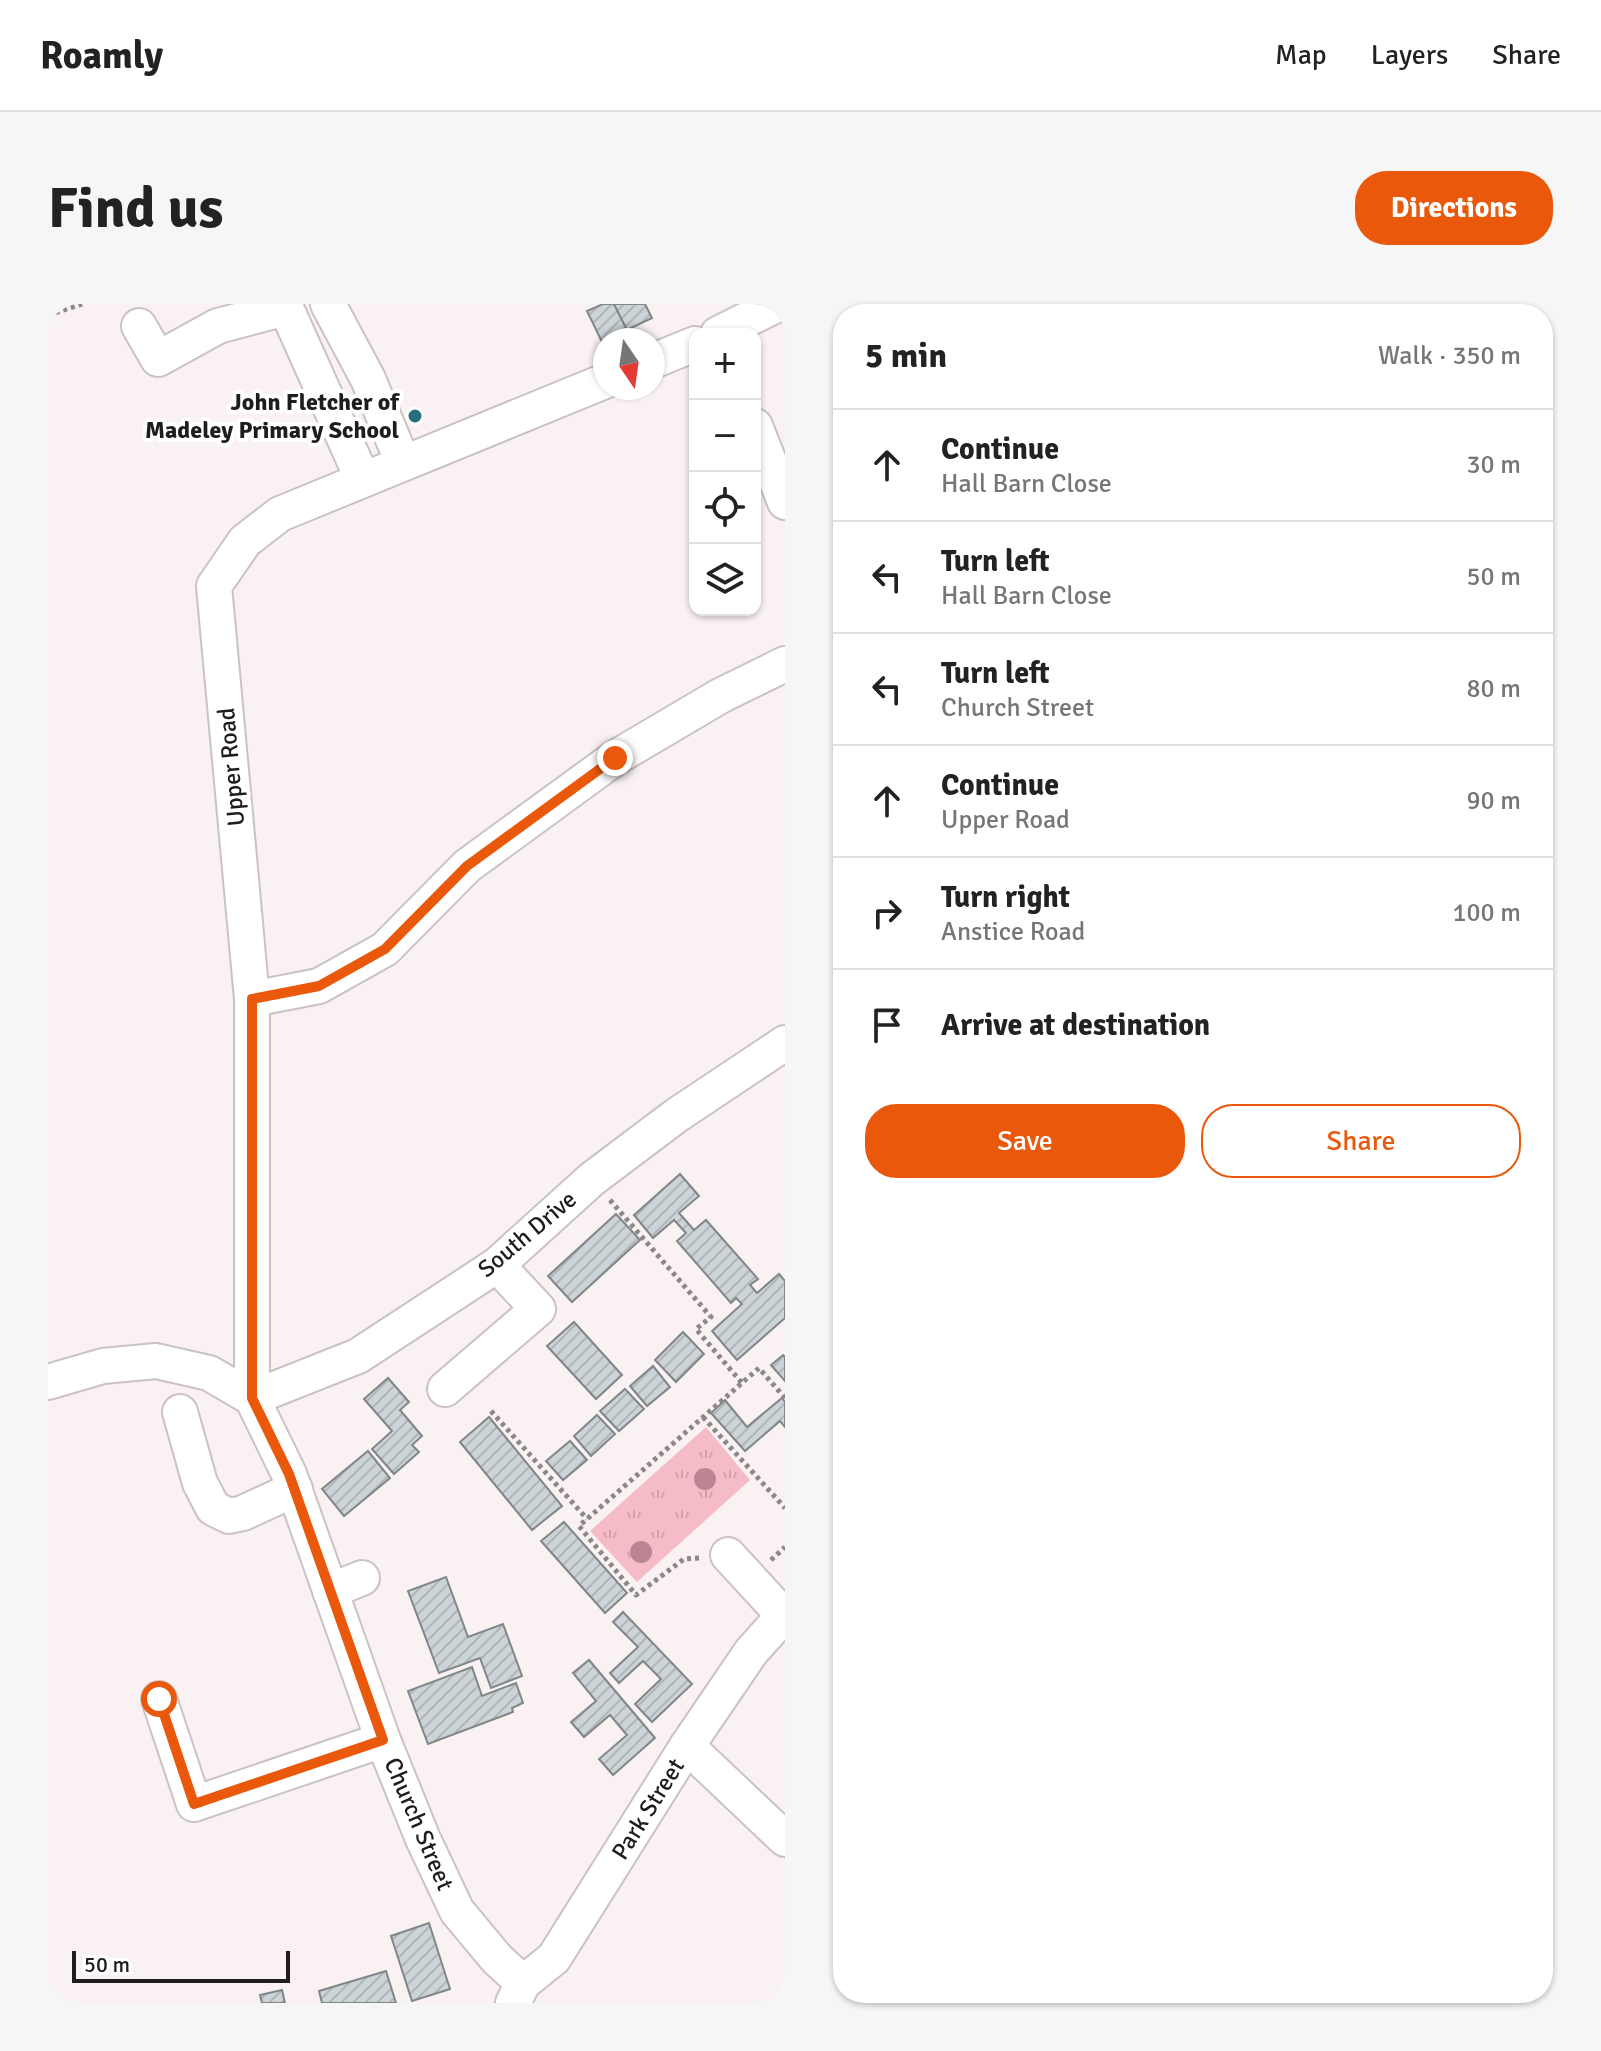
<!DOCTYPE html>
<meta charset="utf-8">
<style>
:root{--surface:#fff;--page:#f6f6f6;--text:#222;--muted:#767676;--line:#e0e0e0;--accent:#ea580c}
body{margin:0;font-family:Signika,sans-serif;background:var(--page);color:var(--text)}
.controls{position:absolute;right:24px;top:24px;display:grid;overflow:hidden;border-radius:16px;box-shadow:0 2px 6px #0004}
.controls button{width:72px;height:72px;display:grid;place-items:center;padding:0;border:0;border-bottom:2px solid var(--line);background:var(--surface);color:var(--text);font:40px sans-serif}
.compass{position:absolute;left:545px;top:24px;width:72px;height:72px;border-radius:50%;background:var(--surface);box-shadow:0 2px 6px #0004;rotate:167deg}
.scale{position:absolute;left:24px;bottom:20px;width:218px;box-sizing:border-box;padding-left:8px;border:4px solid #1e1c1c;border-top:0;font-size:22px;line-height:28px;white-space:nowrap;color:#1e1c1c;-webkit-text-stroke:6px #fff;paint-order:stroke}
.stop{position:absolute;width:24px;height:24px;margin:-18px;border:6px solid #ea580c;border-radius:50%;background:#fff}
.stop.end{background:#ea580c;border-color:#fff;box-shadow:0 2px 8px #0008}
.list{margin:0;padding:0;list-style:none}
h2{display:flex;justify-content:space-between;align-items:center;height:104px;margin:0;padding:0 32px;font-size:34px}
h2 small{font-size:26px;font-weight:400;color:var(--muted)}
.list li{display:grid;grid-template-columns:52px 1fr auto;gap:24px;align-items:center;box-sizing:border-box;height:112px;padding:0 32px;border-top:2px solid var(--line)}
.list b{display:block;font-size:30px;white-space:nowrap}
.list p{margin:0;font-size:26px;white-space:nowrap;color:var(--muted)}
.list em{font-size:26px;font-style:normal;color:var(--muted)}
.actions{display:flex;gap:16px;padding:24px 32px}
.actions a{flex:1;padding:18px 0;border:2px solid var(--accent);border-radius:32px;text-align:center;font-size:28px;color:var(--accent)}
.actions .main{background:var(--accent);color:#fff}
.icon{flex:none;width:44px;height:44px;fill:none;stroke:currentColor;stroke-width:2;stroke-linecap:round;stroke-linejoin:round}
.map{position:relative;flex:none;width:737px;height:1699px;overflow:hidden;border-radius:32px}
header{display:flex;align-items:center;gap:48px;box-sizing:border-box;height:112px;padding:0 40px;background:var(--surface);border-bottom:2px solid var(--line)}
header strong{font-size:38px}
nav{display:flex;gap:44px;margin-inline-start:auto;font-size:28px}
.intro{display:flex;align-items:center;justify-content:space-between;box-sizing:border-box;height:192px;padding:0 48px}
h1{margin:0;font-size:56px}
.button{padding:20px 36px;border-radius:32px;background:var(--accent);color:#fff;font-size:28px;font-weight:700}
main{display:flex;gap:48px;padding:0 48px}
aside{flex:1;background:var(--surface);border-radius:32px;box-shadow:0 2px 6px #0004}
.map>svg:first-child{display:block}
.grass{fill:url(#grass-tufts)}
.building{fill:url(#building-hatch);stroke:#808789;stroke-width:2}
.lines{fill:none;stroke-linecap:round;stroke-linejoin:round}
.minor-casing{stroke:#cac2c3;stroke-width:38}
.path{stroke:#8c8788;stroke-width:5;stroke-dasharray:4 4;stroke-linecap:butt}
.minor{stroke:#fff;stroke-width:34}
.tree{fill:#bb8594}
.route{stroke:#ea580c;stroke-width:10}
.poi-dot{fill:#296e7e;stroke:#fff;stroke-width:3}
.labels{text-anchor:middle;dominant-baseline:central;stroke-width:8;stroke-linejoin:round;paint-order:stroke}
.poi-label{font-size:24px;font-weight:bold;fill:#1e1c1c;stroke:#fff;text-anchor:end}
.street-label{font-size:24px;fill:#1e1c1c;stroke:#fff}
</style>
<header>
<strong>Roamly</strong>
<nav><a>Map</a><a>Layers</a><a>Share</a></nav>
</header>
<div class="intro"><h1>Find us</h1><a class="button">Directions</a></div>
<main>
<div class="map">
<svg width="737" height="1699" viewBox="0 0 737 1699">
<defs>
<pattern id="grass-tufts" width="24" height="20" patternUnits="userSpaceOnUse" patternTransform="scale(2)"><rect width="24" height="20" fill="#f5bcc7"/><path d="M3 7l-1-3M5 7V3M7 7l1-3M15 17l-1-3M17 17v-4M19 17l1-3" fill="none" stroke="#d2a1aa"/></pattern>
<pattern id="building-hatch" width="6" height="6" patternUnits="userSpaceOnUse" patternTransform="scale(2)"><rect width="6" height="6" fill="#cdd4d7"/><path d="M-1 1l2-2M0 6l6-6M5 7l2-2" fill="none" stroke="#b0b5b8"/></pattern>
</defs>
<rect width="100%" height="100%" fill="#f9f1f2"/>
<!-- grass -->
<polygon class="grass" points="658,1123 702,1176 589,1278 542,1227"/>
<!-- building -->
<g class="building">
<polygon points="555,0 566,0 579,26 554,38 539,7"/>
<polygon points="566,0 597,0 604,14 579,26"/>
<polygon points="632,870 651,892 631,909 646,926 658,916 710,975 702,981 709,989 731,970 737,977 737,1014 689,1056 664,1027 694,1000 688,994 683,999 629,937 638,929 626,916 605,934 586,911"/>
<polygon points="568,910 592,936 524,998 500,972"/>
<polygon points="526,1018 574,1071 548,1095 499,1042"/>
<polygon points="635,1028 656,1050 628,1078 607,1056"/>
<polygon points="735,1051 737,1053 737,1077 723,1061"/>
<polygon points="605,1062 622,1083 599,1102 582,1082"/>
<polygon points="340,1074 361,1098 352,1106 374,1132 364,1141 371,1148 346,1170 324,1145 344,1127 316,1095"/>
<polygon points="577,1085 596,1105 571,1127 552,1107"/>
<polygon points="734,1094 737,1098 737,1123 732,1117 697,1147 663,1109 677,1096 699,1123"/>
<polygon points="549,1111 567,1130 543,1152 526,1132"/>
<polygon points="441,1113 514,1202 484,1226 412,1138"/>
<polygon points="522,1137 539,1156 515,1176 498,1157"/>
<polygon points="320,1147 342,1174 296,1212 274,1185"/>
<polygon points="516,1218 579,1289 557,1309 493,1237"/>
<polygon points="398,1273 420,1333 455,1320 474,1372 443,1384 432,1354 391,1369 360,1287"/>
<polygon points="575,1308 644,1380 604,1418 587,1400 613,1375 595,1357 571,1379 562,1369 590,1343 565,1318"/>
<polygon points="541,1356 607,1434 565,1471 551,1455 579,1431 562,1411 536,1433 523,1418 548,1397 525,1369"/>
<polygon points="424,1363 434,1392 468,1379 475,1399 464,1404 465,1408 380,1440 360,1387"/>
<polygon points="381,1619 402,1685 364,1697 343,1632"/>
<polygon points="338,1667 348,1699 274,1699 271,1687"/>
<polygon points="234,1686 237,1699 214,1699 212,1691"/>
</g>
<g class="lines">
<!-- minor casing -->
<g class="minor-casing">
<g id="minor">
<polyline points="280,0 320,75 355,159"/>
<polyline points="91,22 110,55 170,22 238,4 315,176"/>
<polyline points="670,30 730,0"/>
<polyline points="605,57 647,40"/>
<polyline points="557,77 232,210 197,237 166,282 204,695 204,1094 310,1052 449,961 544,875 629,811 737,739"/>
<polyline points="707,122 737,198"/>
<polyline points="204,695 271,682 337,645 419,562 567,454 672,392 737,360"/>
<polyline points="0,1078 55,1062 108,1057 161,1069 204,1094 241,1170 335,1436 375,1535 409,1607 449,1655 475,1679"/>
<polyline points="397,1085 490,1005 449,961"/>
<polyline points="132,1108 152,1179 165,1204 181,1212 195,1209 247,1185"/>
<polyline points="680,1251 736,1312"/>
<polyline points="282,1287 314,1274"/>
<polyline points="111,1395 146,1500 335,1436"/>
<polyline points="639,1442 737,1535"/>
<polyline points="465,1699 475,1679 506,1654 639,1442 703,1348 737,1310"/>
</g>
</g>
<!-- path -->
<g class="path">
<polyline points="0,11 34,0"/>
<polyline points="562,896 663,1013 648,1025 694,1079"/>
<polyline points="443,1107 539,1215"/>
<polyline points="655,1113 737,1204"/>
<polyline points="651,1254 636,1255 588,1291 531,1222 711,1064 737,1094"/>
<polyline points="723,1256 737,1243"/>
</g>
<!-- minor -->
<use href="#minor" class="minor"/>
</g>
<!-- trees -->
<g class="tree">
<circle cx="657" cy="1175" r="11"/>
<circle cx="593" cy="1248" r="11"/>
</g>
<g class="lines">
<!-- route -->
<polyline class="route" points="111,1395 146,1500 335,1436 241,1170 204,1094 204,695 271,682 337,645 419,562 567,454"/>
</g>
<!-- markers -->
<circle class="poi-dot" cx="367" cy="112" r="8"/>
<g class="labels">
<!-- poi labels -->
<g class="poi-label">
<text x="351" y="98">John Fletcher of<tspan x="351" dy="28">Madeley Primary School</tspan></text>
</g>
<!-- street labels -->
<g class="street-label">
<text transform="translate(183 463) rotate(-95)">Upper Road</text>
<text transform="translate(479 930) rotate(-40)">South Drive</text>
<text transform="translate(600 1505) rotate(-58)">Park Street</text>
<text transform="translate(371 1520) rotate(67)">Church Street</text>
</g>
</g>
</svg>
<div class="controls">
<button>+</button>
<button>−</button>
<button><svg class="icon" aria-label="locate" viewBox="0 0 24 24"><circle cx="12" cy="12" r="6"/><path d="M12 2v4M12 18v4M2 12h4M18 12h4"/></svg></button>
<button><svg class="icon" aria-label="layers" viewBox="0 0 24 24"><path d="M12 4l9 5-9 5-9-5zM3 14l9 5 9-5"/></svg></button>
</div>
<svg class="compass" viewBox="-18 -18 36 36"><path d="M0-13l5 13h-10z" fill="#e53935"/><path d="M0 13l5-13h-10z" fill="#767676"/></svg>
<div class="scale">50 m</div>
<div class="stop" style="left:111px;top:1395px"></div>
<div class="stop end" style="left:567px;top:454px"></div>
</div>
<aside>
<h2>5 min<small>Walk · 350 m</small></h2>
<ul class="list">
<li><svg class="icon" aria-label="ahead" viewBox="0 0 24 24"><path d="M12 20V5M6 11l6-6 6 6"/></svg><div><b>Continue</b><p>Hall Barn Close</p></div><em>30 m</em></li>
<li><svg class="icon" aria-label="left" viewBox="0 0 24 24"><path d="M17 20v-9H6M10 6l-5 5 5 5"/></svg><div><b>Turn left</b><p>Hall Barn Close</p></div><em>50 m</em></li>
<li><svg class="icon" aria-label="left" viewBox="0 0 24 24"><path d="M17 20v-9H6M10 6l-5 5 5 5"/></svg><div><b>Turn left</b><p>Church Street</p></div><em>80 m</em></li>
<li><svg class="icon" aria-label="ahead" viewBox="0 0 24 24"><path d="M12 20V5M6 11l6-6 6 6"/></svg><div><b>Continue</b><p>Upper Road</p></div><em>90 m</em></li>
<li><svg class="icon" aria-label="right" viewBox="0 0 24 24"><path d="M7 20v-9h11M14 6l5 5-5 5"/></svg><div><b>Turn right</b><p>Anstice Road</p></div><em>100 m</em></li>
<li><svg class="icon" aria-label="arrive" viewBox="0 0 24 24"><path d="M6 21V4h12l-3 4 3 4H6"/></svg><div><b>Arrive at destination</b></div></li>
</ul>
<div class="actions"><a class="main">Save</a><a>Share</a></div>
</aside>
</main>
